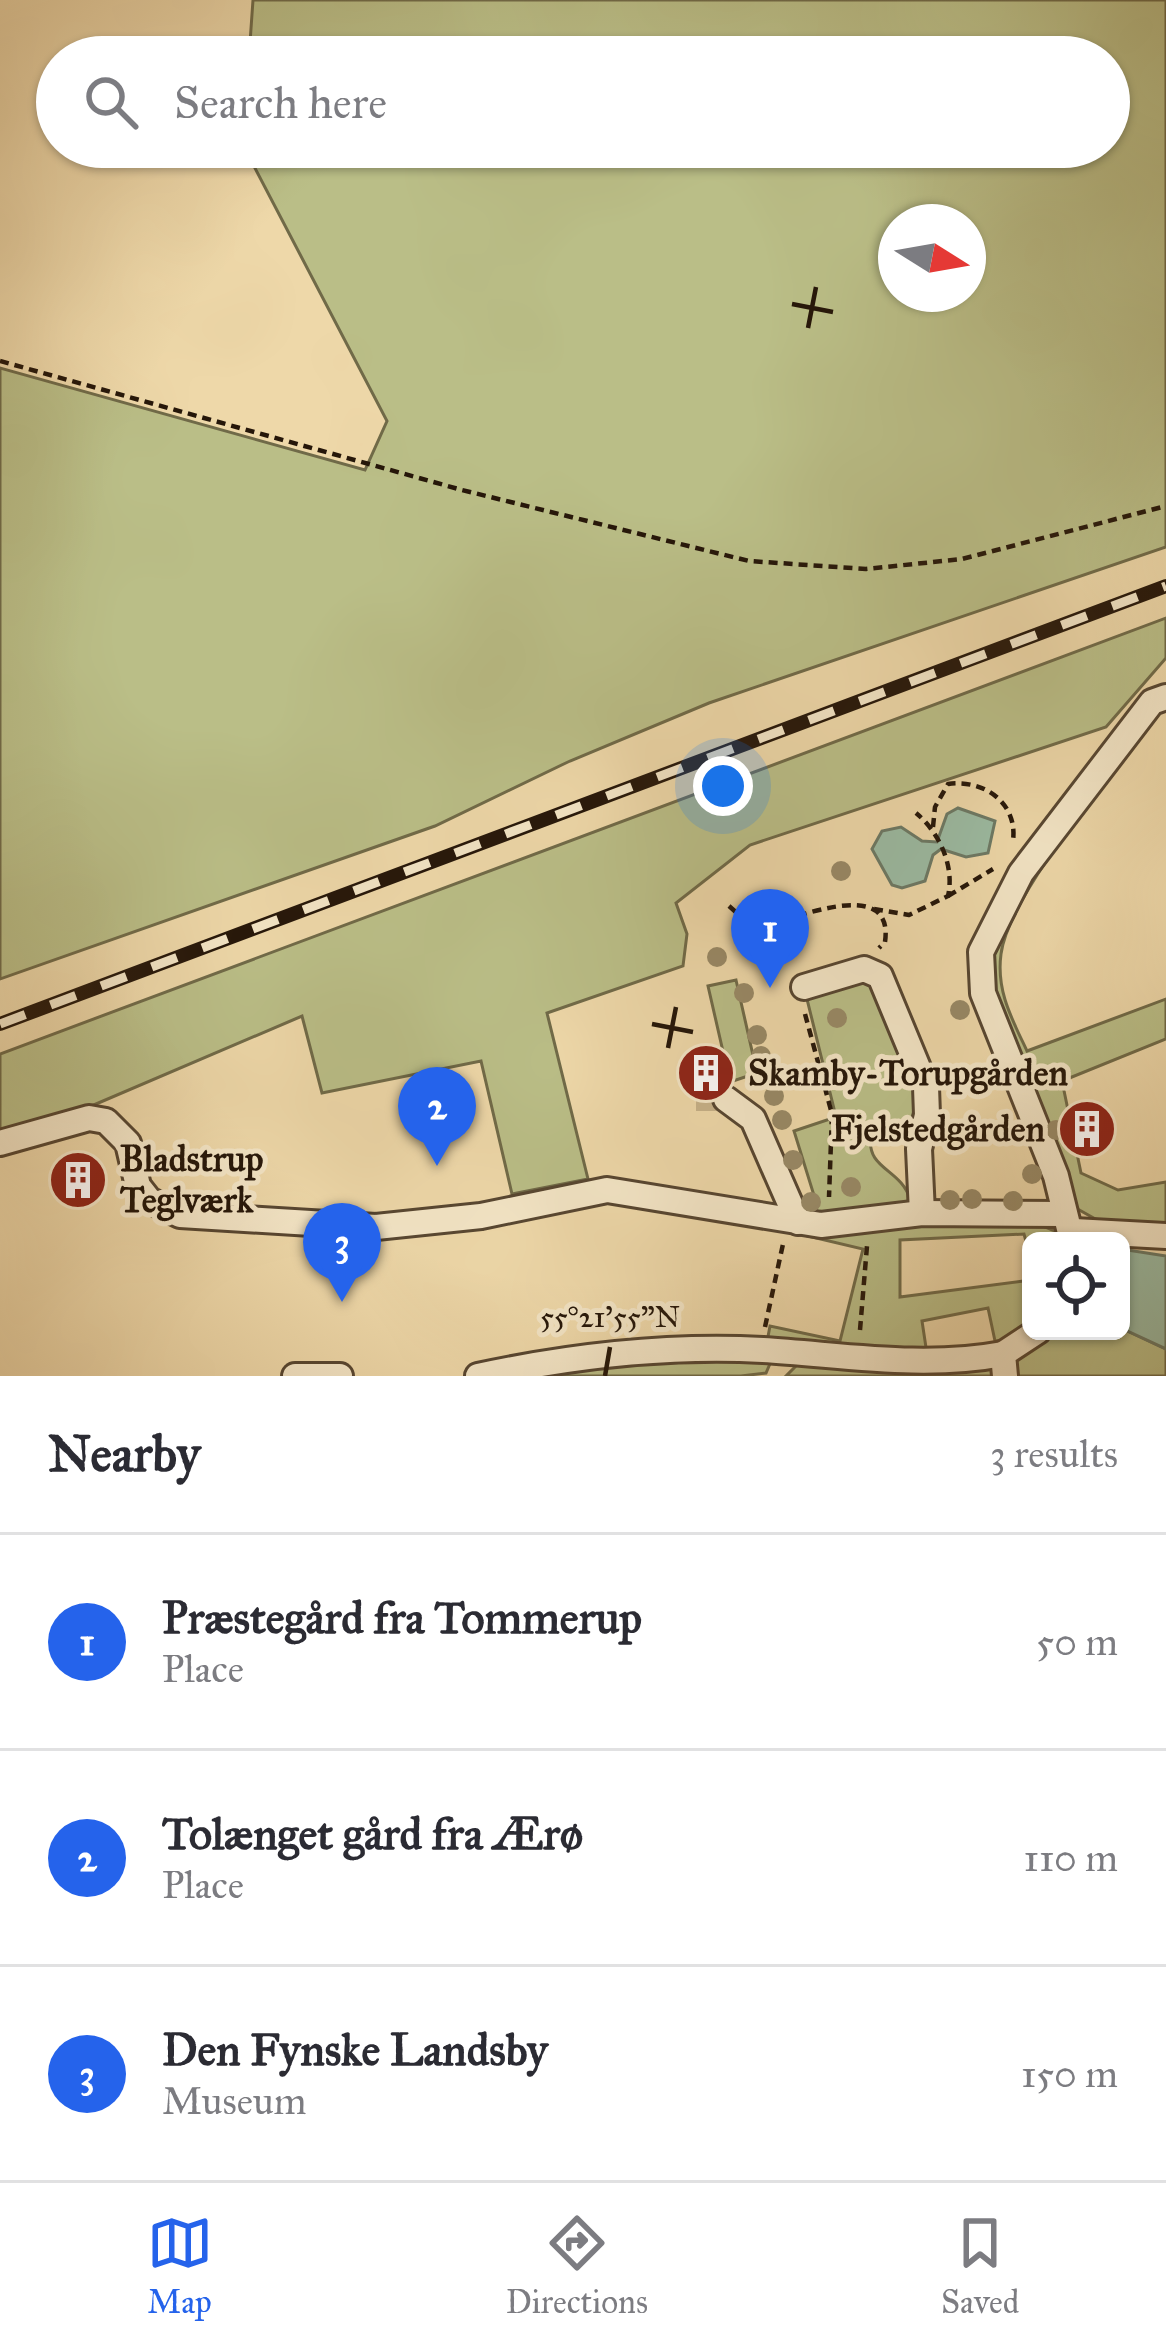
<!DOCTYPE html>
<meta charset="utf-8">
<style>
:root{--surface:#fff;--page:#f7f7f7;--text:#2b2b33;--muted:#7c7c81;--line:#e1e1e2;--accent:#2563eb}
body{margin:0;font-family:"IM FELL Great Primer",serif;background:var(--page);color:var(--text)}
.controls{position:absolute;right:36px;bottom:36px;display:grid;overflow:hidden;border-radius:18px;box-shadow:0 3px 9px #0004}
.controls button{width:108px;height:108px;display:grid;place-items:center;padding:0;border:0;border-bottom:3px solid var(--line);background:var(--surface);color:var(--text);font:60px sans-serif}
.compass{position:absolute;left:878px;top:204px;width:108px;height:108px;border-radius:50%;background:var(--surface);box-shadow:0 3px 9px #0004;rotate:101deg}
.you{position:absolute;left:723px;top:786px;width:42px;height:42px;margin:-30px;border:9px solid #fff;border-radius:50%;background:#1a73e8;box-shadow:0 0 0 18px #1a73e833}
.badge{display:grid;place-items:center;width:78px;height:78px;border-radius:50%;background:var(--accent);color:#fff;font-size:39px;font-weight:700}
.pin{position:absolute;translate:-50% -99px;filter:drop-shadow(0 3px 6px #0008)}
.pin::after{content:'';position:absolute;top:63px;width:42px;height:36px;background:inherit;clip-path:polygon(0 0,100% 0,50% 100%)}
.list{margin:0;padding:0;list-style:none}
h2{display:flex;justify-content:space-between;align-items:center;height:156px;margin:0;padding:0 48px;font-size:51px}
h2 small{font-size:39px;font-weight:400;color:var(--muted)}
.list li{display:grid;grid-template-columns:78px 1fr auto;gap:36px;align-items:center;box-sizing:border-box;height:216px;padding:0 48px;border-top:3px solid var(--line)}
.list b{display:block;font-size:45px;white-space:nowrap}
.list p{margin:0;font-size:39px;white-space:nowrap;color:var(--muted)}
.list em{font-size:39px;font-style:normal;color:var(--muted)}
.icon{flex:none;width:66px;height:66px;fill:none;stroke:currentColor;stroke-width:2;stroke-linecap:round;stroke-linejoin:round}
.map{position:relative;flex:none;width:1166px;height:1376px;overflow:hidden}
.search{position:absolute;background:var(--surface);box-shadow:0 3px 9px #0004;left:36px;right:36px;top:36px;height:132px;display:flex;align-items:center;gap:30px;box-sizing:border-box;padding:0 42px;border-radius:66px;color:var(--muted);font-size:45px}
.sheet{height:804px;background:var(--surface)}
nav{display:flex;justify-content:space-around;align-items:center;box-sizing:border-box;height:168px;border-top:3px solid var(--line);background:var(--surface);font-size:33px;color:var(--muted)}
nav a{display:grid;justify-items:center;gap:6px}
nav .on{color:var(--accent)}
.map>svg:first-child{display:block}
.green{fill:#babe87;stroke:#706a48;stroke-width:3;fill-rule:evenodd}
.water{fill:#9bbba3;stroke:#6c7965;stroke-width:3}
.lines{fill:none;stroke-linecap:round;stroke-linejoin:round}
.pedestrian-tunnel{stroke:#c6b189;stroke-width:24;stroke-dasharray:24 12;stroke-linecap:butt}
.pedestrian-casing{stroke:#574631;stroke-width:30}
.path{stroke:#251609;stroke-width:4.5;stroke-dasharray:9 6;stroke-linecap:butt}
.pedestrian{stroke:#f4e6c7;stroke-width:24}
.rail-casing{stroke:#251609;stroke-width:14}
.rail{stroke:#f4e6c7;stroke-width:9;stroke-dasharray:27;stroke-linecap:butt}
.tree{fill:#988966}
.ticks{fill:none;stroke:#251609;stroke-width:4.5}
.labels{text-anchor:middle;dominant-baseline:central;stroke-width:10;stroke-linejoin:round;paint-order:stroke}
.poi-label{font-size:36px;font-weight:bold;fill:#251609;stroke:#f4e6c7;text-anchor:start}
.ticks-label{font-size:30px;text-anchor:middle;fill:#251609;stroke:#f4e6c7;stroke-width:10;stroke-linejoin:round;paint-order:stroke}
</style>
<div class="map">
<svg width="1166" height="1376" viewBox="0 0 1166 1376">
<rect width="100%" height="100%" fill="#eed8a9"/>
<filter id="stains"><feTurbulence type="fractalNoise" baseFrequency=".00167" numOctaves="4"/><feColorMatrix values="0 0 0 0 .2 0 0 0 0 .09 0 0 0 0 .02 0 0 0 .5 -.17"/></filter>
<radialGradient id="worn" r=".72"><stop offset=".6" stop-color="#630" stop-opacity="0"/><stop offset="1" stop-color="#630" stop-opacity=".3"/></radialGradient>
<!-- green -->
<g class="green">
<path d="M253 0H1166V547L709 703 570 761 435 826 0 979V368L365 470 387 421 244 147H1109V57H249ZM896 222H968V294H896Z"/>
<polygon points="1166,618 1166,658 1106,727 750,845 676,903 687,934 683,966 547,1013 588,1179 512,1194 481,1061 322,1093 302,1016 89,1107 0,1133 0,1054"/>
<path d="M1164 706C1123 762 1009 891 1001 954 996 991 1012 1019 1027 1051L1166 999V1039L1062 1081 1081 1173 1118 1190 1166 1182V1227L1099 1221 1074 1207 984 966 1027 876Z"/>
<path d="M870 975 920 1090 911 1121 891 1135 871 1137C866 1169 901 1169 910 1199L906 1207 815 1217 817 1205 794 1131 836 1117 806 995Z"/>
<polygon points="736,980 757,1073 730,1082 708,986"/>
<polygon points="922,1223 1036,1223 1055,1231 1060,1241 1050,1234 1031,1241 1031,1259 1024,1234 900,1240 900,1297 1031,1280 1031,1325 1010,1340 995,1341 988,1308 922,1321 927,1354 767,1342 770,1326 840,1341 863,1249 791,1232 859,1233"/>
<polygon points="1121,1328 1166,1349 1166,1376 1011,1376 1013,1357 1046,1331"/>
<polygon points="772,1359 766,1373 741,1376 516,1376 631,1360"/>
<polygon points="802,1360 994,1366 1002,1376 786,1376"/>
</g>
<!-- water -->
<g class="water">
<polygon points="958,808 995,821 988,853 966,857 941,849 933,855 925,881 902,888 892,885 872,849 882,831 901,827 922,841 937,842 947,814"/>
<polygon points="1121,1249 1166,1256 1166,1349 1121,1328"/>
</g>
<g class="lines">
<!-- pedestrian-tunnel -->
<polyline class="pedestrian-tunnel" points="696,1099 726,1099"/>
<!-- pedestrian casing -->
<g class="pedestrian-casing">
<g id="pedestrian">
<polyline points="804,987 864,969 880,976 926,1087 927,1115 919,1149 922,1213"/>
<polyline points="726,1099 753,1119 798,1222"/>
<polyline points="0,1143 89,1118 106,1121 128,1143 138,1186 149,1200 180,1215 376,1227 481,1216 607,1190 821,1225 922,1213 1064,1214"/>
<polyline points="1074,1231 1166,1236"/>
<polyline points="1072,1241 1056,1176 983,993 981,952 1021,873 1152,702 1166,697"/>
<polyline points="295,1376 340,1376"/>
<path d="M478 1376C571 1356 667 1345 763 1350 844 1355 923 1369 1003 1354"/>
<polyline points="1005,1376 1003,1354 1038,1331"/>
</g>
</g>
<!-- path -->
<g class="path">
<polyline points="0,361 462,490 749,561 866,569 962,559 1166,506"/>
<path d="M933 827 935 807 948 784C984 779 1018 803 1013 841"/>
<polyline points="948,896 993,869"/>
<polyline points="729,906 755,929 740,943"/>
<path d="M874 909 909 915 948 896C955 866 939 832 916 813"/>
<path d="M755 929C787 922 895 872 885 942L879 948"/>
<polyline points="805,1014 832,1114 829,1197"/>
<polyline points="765,1327 783,1244"/>
<polyline points="860,1330 867,1246"/>
</g>
<!-- pedestrian -->
<use href="#pedestrian" class="pedestrian"/>
<!-- rail casing -->
<g class="rail-casing">
<polyline id="rail" points="0,1024 1166,586"/>
</g>
<!-- rail -->
<use href="#rail" class="rail"/>
</g>
<!-- trees -->
<g class="tree">
<circle cx="841" cy="871" r="10"/>
<circle cx="717" cy="957" r="10"/>
<circle cx="744" cy="993" r="10"/>
<circle cx="960" cy="1010" r="10"/>
<circle cx="837" cy="1018" r="10"/>
<circle cx="757" cy="1035" r="10"/>
<circle cx="761" cy="1056" r="10"/>
<circle cx="774" cy="1096" r="10"/>
<circle cx="782" cy="1120" r="10"/>
<circle cx="1056" cy="1130" r="10"/>
<circle cx="793" cy="1160" r="10"/>
<circle cx="1032" cy="1174" r="10"/>
<circle cx="851" cy="1187" r="10"/>
<circle cx="972" cy="1199" r="10"/>
<circle cx="950" cy="1200" r="10"/>
<circle cx="1013" cy="1201" r="10"/>
<circle cx="811" cy="1202" r="10"/>
</g>
<!-- ticks -->
<path class="ticks" d="M792 304 833 312M808 328 816 287M652 1024 693 1032M668 1048 676 1007M605 1376 610 1347"/>
<!-- icons -->
<defs>
<g id="building-disc" transform="scale(3)"><circle r="9.5" fill="#8f2418" stroke="#f4e6c7"/><path d="M-4-6H4V6H1V3H-1V6H-4ZM-2.5-4.3h1.7v1.8h-1.7ZM.8-4.3h1.7v1.8H.8ZM-2.5-1h1.7V.8h-1.7ZM.8-1h1.7V.8H.8Z" fill="#fff"/></g>
</defs>
<g fill-rule="evenodd">
<use href="#building-disc" x="706" y="1073"/>
<use href="#building-disc" x="1087" y="1129"/>
<use href="#building-disc" x="78" y="1180"/>
</g>
<g class="labels">
<!-- poi labels -->
<g class="poi-label">
<text x="748" y="1073">Skamby-Torupgården</text>
<text x="1045" y="1129" text-anchor="end">Fjelstedgården</text>
<text x="120" y="1159">Bladstrup<tspan x="120" dy="41">Teglværk</tspan></text>
</g>
</g>
<g class="ticks-label">
<text x="610" y="1327">55°21'55"N</text>
</g>
<rect width="100%" height="100%" filter="url(#stains)"/>
<rect width="100%" height="100%" fill="url(#worn)"/>
</svg>
<div class="controls">
<button><svg class="icon" aria-label="locate" viewBox="0 0 24 24"><circle cx="12" cy="12" r="6"/><path d="M12 2v4M12 18v4M2 12h4M18 12h4"/></svg></button>
</div>
<svg class="compass" viewBox="-18 -18 36 36"><path d="M0-13l5 13h-10z" fill="#e53935"/><path d="M0 13l5-13h-10z" fill="#7c7c81"/></svg>
<div class="you"></div>
<div class="pin badge" style="left:770px;top:988px">1</div>
<div class="pin badge" style="left:437px;top:1166px">2</div>
<div class="pin badge" style="left:342px;top:1302px">3</div>
<div class="search"><svg class="icon" aria-label="search" viewBox="0 0 24 24"><circle cx="10" cy="10" r="6"/><path d="M15 15l6 6"/></svg>Search here</div>
</div>
<section class="sheet">
<h2>Nearby<small>3 results</small></h2>
<ul class="list">
<li><span class="badge">1</span><div><b>Præstegård fra Tommerup</b><p>Place</p></div><em>50 m</em></li>
<li><span class="badge">2</span><div><b>Tolænget gård fra Ærø</b><p>Place</p></div><em>110 m</em></li>
<li><span class="badge">3</span><div><b>Den Fynske Landsby</b><p>Museum</p></div><em>150 m</em></li>
</ul>
</section>
<nav>
<a class="on"><svg class="icon" aria-label="map" viewBox="0 0 24 24"><path d="M3 6l6-2 6 2 6-2v14l-6 2-6-2-6 2zM9 4v14M15 6v14"/></svg>Map</a>
<a><svg class="icon" aria-label="directions" viewBox="0 0 24 24"><path d="M12 3l9 9-9 9-9-9zM9 14v-3h6M13 9l2 2-2 2"/></svg>Directions</a>
<a><svg class="icon" aria-label="saved" viewBox="0 0 24 24"><path d="M7 4h10v16l-5-4-5 4z"/></svg>Saved</a>
</nav>
